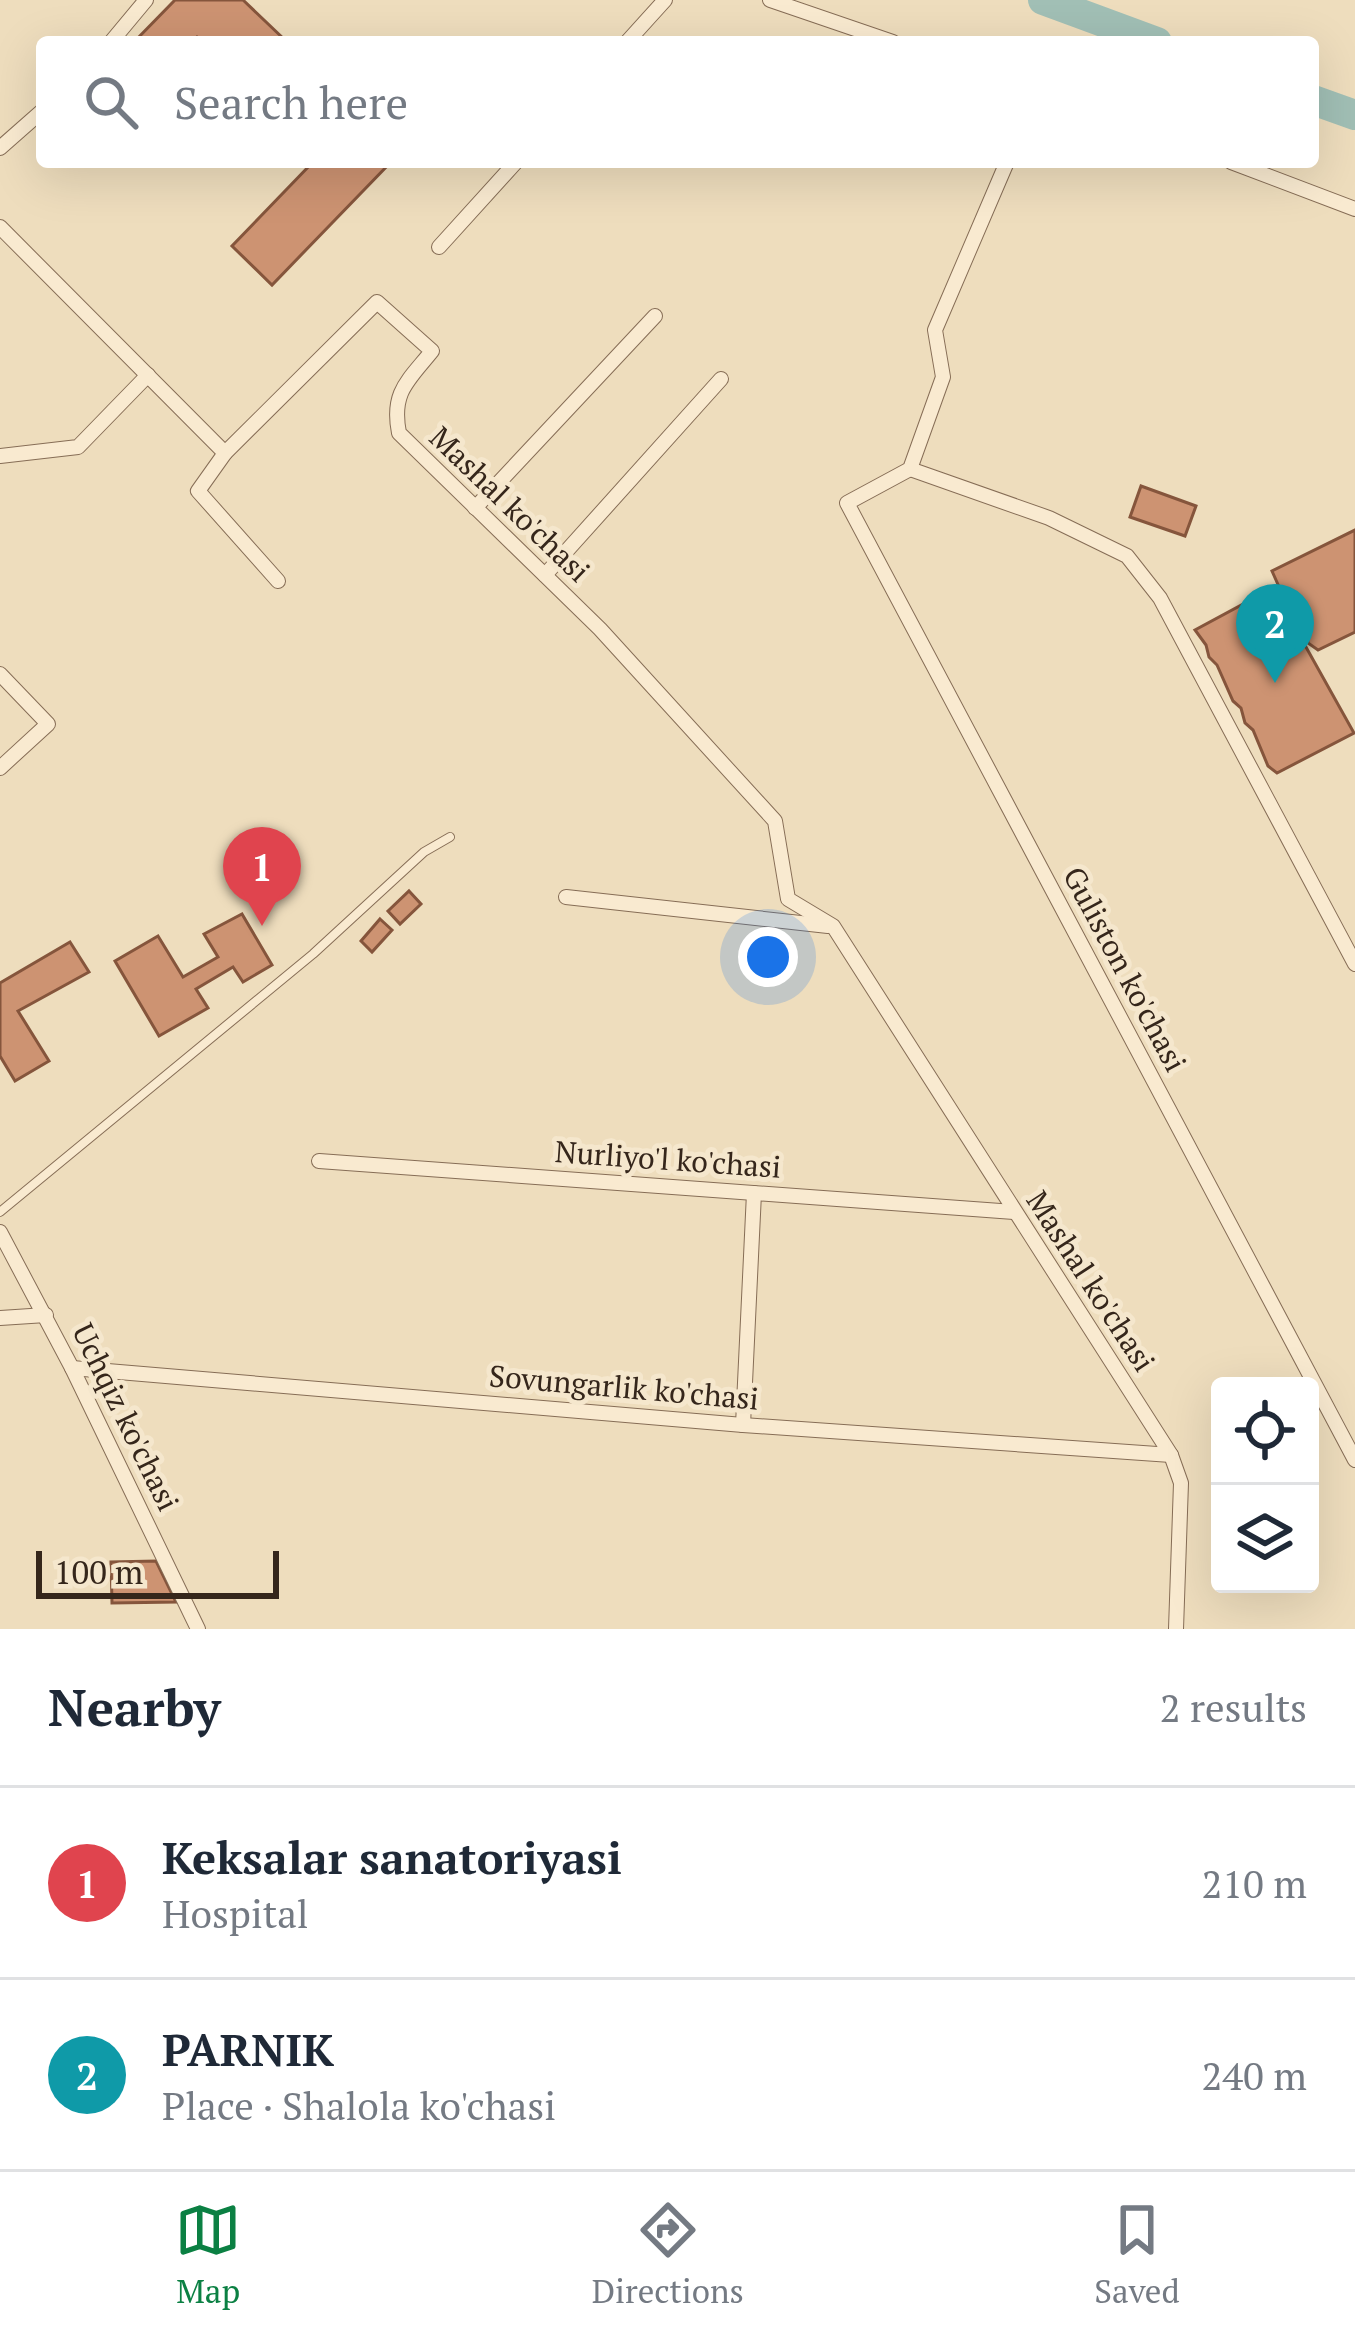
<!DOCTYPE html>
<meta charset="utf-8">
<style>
:root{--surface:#fff;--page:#f2f2f3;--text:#1f2937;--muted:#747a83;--line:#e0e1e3;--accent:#0b8043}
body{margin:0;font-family:"PT Serif",serif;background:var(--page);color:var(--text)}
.controls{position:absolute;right:36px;bottom:36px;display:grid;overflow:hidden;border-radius:12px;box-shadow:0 12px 48px #0002}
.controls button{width:108px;height:108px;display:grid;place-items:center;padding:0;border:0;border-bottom:3px solid var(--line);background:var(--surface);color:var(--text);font:60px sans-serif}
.scale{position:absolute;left:36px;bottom:30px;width:243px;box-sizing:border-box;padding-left:12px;border:6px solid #35261b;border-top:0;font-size:33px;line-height:42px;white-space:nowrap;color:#35261b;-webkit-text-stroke:9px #f5e7cd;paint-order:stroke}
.you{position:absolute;left:768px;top:957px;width:42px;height:42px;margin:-30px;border:9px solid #fff;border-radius:50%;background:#1a73e8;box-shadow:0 0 0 18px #1a73e833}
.badge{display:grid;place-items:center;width:78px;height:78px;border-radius:50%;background:var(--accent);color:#fff;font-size:39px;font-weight:700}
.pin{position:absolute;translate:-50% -99px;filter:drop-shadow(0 3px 6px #0008)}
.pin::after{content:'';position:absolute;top:63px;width:42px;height:36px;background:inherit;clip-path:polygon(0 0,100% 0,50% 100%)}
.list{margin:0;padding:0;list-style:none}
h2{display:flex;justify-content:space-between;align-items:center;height:156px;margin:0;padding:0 48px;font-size:51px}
h2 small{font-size:39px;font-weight:400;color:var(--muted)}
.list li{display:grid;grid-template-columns:78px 1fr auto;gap:36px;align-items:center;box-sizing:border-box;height:192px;padding:0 48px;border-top:3px solid var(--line)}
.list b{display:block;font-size:45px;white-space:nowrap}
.list p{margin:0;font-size:39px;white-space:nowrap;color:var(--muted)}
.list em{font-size:39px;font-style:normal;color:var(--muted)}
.icon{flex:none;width:66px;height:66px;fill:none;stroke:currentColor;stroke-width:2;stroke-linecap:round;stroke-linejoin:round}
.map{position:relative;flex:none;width:1355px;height:1629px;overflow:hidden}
.search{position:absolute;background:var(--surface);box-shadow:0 12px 48px #0002;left:36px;right:36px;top:36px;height:132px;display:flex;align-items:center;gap:30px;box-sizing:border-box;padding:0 42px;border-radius:12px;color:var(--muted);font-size:45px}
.sheet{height:540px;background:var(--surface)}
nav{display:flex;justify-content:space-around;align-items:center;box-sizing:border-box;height:168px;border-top:3px solid var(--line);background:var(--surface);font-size:33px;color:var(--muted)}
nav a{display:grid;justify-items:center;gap:6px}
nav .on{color:var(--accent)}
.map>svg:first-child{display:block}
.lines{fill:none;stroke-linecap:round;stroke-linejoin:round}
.river{stroke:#a1bfb5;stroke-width:30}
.building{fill:#cd9372;stroke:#85553c;stroke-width:3}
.service-casing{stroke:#866d56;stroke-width:10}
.minor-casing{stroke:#866d56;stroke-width:16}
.service{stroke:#f9ead0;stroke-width:8}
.minor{stroke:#f9ead0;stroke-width:14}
.labels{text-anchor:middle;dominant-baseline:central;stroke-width:10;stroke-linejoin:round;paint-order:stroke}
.street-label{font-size:30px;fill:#35261b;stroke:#f5e7cd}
</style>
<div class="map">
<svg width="1355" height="1629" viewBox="0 0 1355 1629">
<rect width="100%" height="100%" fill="#eeddbd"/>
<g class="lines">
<!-- river -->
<g class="river">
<polyline points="1043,0 1157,42"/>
<polyline points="1313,100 1355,115"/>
</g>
</g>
<!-- building -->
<g class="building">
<polygon points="175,0 243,0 287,42 203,42 197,37 192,42 134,42"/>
<polygon points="313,162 391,162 272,285 232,246"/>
<polygon points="1141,486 1196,506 1185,536 1130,517"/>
<polygon points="1355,530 1355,632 1318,650 1308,643 1307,631 1296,625 1272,571"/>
<polygon points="1273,588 1354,733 1277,773 1268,766 1253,730 1245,723 1241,708 1233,701 1217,665 1209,657 1206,645 1195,630"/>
<polygon points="409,891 421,904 400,924 388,911"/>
<polygon points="242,914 272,965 243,982 233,967 196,989 208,1008 159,1036 115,961 158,936 183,977 218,957 204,934"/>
<polygon points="380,919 392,930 372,952 361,941"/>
<polygon points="70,942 89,972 18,1011 49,1061 15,1081 0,1056 0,983"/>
<polygon points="156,1561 176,1602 112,1603 111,1562"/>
</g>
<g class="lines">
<!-- service casing -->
<g class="service-casing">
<polyline id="service" points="0,1212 313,954 424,852 450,837"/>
</g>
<!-- minor casing -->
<g class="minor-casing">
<g id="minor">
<polyline points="770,0 893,42"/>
<polyline points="111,42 146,0"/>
<polyline points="627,42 665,0"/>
<polyline points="0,148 42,111"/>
<polyline points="1007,162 935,330 943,377 910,469 847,503 1355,1460"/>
<polyline points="1231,162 1355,209"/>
<path d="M0 227 225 453 377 302 432 351C408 381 391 392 399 433L600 629 775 821 788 899 833 926 1171 1455 1181 1483 1176 1629"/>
<polyline points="439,247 516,162"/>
<polyline points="225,453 198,491 278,581"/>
<polyline points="0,456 78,447 148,375"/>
<polyline points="910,469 1049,518 1127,556 1160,598 1355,964"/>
<polyline points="475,508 655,316"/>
<polyline points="545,575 721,379"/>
<polyline points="0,674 48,724 0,768"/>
<polyline points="566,897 828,926"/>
<polyline points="319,1161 1014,1212"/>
<polyline points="0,1232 72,1368 198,1629"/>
<polyline points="0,1318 46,1315"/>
<polyline points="72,1368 743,1425 1171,1455"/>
<polyline points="743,1425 754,1193"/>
</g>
</g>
<!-- service -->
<use href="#service" class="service"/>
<!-- minor -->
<use href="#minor" class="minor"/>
</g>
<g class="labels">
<!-- street labels -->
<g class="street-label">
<text transform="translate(510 504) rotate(44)">Mashal ko'chasi</text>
<text transform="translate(1125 969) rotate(62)">Guliston ko'chasi</text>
<text transform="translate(668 1159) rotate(4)">Nurliyo'l ko'chasi</text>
<text transform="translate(1091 1281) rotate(57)">Mashal ko'chasi</text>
<text transform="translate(624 1387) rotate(5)">Sovungarlik ko'chasi</text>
<text transform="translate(126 1417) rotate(64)">Uchqiz ko'chasi</text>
</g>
</g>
</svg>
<div class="controls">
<button><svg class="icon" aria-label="locate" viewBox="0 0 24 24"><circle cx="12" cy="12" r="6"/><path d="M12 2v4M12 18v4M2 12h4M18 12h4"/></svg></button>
<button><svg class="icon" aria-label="layers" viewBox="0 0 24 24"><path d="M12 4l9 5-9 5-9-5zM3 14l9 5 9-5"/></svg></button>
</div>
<div class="scale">100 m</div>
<div class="you"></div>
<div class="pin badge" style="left:262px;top:926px;background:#e0444e">1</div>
<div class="pin badge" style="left:1275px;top:683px;background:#0f9aa8">2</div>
<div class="search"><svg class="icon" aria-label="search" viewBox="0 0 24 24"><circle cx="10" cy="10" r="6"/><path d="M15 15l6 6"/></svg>Search here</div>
</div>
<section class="sheet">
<h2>Nearby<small>2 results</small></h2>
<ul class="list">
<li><span class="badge" style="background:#e0444e">1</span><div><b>Keksalar sanatoriyasi</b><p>Hospital</p></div><em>210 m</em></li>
<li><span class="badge" style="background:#0f9aa8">2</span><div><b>PARNIK</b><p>Place · Shalola ko'chasi</p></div><em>240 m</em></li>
</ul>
</section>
<nav>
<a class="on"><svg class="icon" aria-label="map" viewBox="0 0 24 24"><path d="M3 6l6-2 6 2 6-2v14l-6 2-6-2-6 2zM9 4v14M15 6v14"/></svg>Map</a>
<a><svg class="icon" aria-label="directions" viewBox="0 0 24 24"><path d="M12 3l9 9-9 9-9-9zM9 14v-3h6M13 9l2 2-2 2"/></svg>Directions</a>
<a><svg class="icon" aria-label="saved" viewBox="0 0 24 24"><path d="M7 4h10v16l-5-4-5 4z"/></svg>Saved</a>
</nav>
